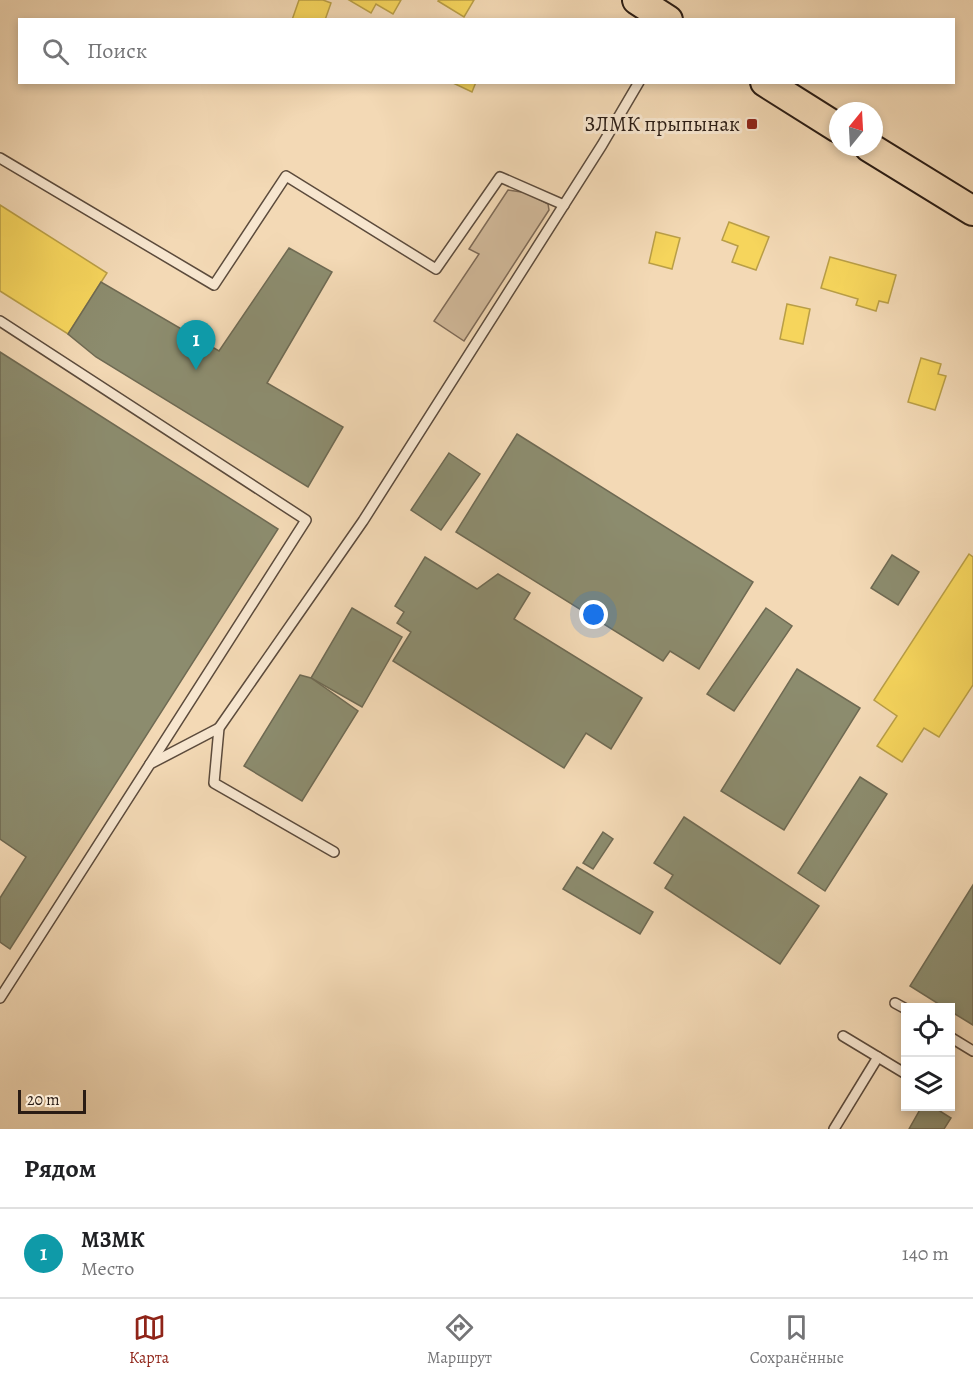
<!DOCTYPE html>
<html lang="ru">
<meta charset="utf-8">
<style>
:root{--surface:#fff;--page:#f6f6f6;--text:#202124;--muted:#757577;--line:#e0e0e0;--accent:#8f2418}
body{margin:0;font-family:Alegreya,serif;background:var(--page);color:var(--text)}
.controls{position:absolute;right:18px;bottom:18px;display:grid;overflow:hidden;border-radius:0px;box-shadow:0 3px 9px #0003}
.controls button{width:54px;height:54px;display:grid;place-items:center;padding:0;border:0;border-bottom:2px solid var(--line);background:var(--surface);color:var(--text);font:30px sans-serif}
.compass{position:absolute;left:829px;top:102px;width:54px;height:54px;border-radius:50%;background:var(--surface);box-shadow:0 3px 9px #0003;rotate:18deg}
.scale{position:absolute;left:18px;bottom:15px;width:68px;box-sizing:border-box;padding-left:6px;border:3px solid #2a1c14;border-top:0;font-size:16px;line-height:21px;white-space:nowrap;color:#2a1c14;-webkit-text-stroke:4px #f7e6cf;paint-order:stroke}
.you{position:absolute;left:594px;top:615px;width:21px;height:21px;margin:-15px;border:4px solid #fff;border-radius:50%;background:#1a73e8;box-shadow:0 0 0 9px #1a73e833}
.badge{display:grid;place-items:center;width:39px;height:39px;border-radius:50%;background:var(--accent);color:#fff;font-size:20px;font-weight:700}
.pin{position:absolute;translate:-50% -50px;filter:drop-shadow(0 2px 3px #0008)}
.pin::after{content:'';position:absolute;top:32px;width:21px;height:18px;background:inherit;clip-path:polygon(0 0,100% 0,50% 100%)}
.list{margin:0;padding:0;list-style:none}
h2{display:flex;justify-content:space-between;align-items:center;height:78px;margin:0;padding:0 24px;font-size:26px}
h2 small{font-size:20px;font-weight:400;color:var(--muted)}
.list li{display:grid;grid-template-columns:39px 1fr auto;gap:18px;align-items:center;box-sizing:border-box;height:90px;padding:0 24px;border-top:2px solid var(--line)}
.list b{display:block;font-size:22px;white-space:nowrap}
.list p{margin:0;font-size:20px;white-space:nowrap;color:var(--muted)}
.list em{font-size:20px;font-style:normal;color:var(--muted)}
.icon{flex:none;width:33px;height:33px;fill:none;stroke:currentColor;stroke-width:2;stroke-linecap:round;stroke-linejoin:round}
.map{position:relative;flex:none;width:973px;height:1129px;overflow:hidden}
.search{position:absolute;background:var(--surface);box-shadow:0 3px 9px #0003;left:18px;right:18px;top:18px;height:66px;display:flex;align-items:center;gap:15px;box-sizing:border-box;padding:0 21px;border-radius:0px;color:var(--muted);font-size:22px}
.sheet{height:168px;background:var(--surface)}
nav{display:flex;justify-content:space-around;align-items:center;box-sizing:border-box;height:84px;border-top:2px solid var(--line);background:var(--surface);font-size:16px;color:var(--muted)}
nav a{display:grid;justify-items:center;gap:3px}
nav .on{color:var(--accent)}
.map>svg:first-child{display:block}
.green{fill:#d1b99a;stroke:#7e6a57;stroke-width:1.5}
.homes{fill:#f6d55c;stroke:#b99e46;stroke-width:1.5}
.industry{fill:#8c8c6e;stroke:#6f6a53;stroke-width:1.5}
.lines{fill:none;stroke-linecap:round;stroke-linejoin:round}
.lane-casing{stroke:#5c4b3c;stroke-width:12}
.primary-casing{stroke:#2a1c14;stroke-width:32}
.lane{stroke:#f7e6cf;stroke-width:9}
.primary{stroke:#f3d9b5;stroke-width:28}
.poi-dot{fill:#8f2418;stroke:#f7e6cf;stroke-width:2}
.labels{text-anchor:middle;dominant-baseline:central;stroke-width:6;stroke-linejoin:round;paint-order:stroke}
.poi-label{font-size:21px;fill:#2a1c14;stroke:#f7e6cf;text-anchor:end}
</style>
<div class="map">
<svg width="973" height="1129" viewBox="0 0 973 1129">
<rect width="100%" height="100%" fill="#f3d9b5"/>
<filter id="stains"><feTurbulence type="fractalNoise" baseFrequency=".00333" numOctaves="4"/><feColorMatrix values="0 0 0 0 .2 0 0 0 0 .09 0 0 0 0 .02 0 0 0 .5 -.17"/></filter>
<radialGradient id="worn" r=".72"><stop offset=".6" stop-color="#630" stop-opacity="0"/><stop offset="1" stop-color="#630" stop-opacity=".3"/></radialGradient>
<!-- green -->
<polygon class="green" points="508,190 528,193 548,204 549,210 464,341 434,321 479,254 469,249"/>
<!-- homes -->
<g class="homes">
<polygon points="299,0 323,0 331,3 325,20 292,20"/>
<polygon points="349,0 401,0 393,14 376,4 371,13"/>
<polygon points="439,0 474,0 464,17 438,1"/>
<polygon points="451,82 476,82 472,92"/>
<polygon points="0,205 107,273 68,334 0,291"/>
<polygon points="729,222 769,237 756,270 732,262 738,246 722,240"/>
<polygon points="656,232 680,238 672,269 649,263"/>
<polygon points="830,257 896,275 888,303 879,301 876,311 856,305 858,299 821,288"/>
<polygon points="787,304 810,309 803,344 780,339"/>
<polygon points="921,358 941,364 938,374 946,376 935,410 908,402"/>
<polygon points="969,554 973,557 973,685 939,737 924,728 902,762 877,746 897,716 874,700"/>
</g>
<!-- industry -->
<g class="industry">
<polygon points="289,248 332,272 267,383 343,427 308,487 96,357 68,334 101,282 219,351"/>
<polygon points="0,352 278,529 10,949 0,942 0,898 26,857 0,839"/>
<polygon points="517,434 753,582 699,669 670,651 663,661 456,532"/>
<polygon points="449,453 480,474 441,530 411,510"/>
<polygon points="892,555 919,572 898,605 871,588"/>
<polygon points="425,557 477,589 498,574 530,593 514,619 642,698 611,749 586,733 564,768 393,661 411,632 397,623 404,612 395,606"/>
<polygon points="352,608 402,637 362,707 311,678"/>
<polygon points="766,608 792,626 734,711 707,694"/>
<polygon points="797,669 860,708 784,830 721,791"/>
<polygon points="300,675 311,678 358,711 302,801 244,766"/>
<polygon points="860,777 887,794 825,891 798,873"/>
<polygon points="684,817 819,906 780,964 665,888 673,875 654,863"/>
<polygon points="603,832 613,839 593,869 583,863"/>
<polygon points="577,867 653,912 640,934 563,889"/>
<polygon points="973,885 973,1025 950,1011 950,1008 945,1008 910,986"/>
<polygon points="922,1106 932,1106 951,1118 944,1129 909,1129"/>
</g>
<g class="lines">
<!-- lane casing -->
<g class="lane-casing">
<g id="lane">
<polyline points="0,158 214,285 286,176 436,269 500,177 564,205"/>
<polyline points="0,321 306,520 150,764"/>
<polyline points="334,852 214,783 219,728 363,521 602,145 639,82"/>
<polyline points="0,998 150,764 219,728"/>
<polyline points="895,1003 906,1009"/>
<polyline points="843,1036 906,1074"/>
<polyline points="950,1037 973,1051"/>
<polyline points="834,1129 878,1057"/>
</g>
</g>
<!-- primary casing -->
<g class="primary-casing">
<g id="primary">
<polyline points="637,0 668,20"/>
<polyline points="765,82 838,128"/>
<polyline points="869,147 973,211"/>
</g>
</g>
<!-- lane -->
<use href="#lane" class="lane"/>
<!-- primary -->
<use href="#primary" class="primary"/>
</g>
<!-- markers -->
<rect class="poi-dot" x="746" y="118" width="12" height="12" rx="3"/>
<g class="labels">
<!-- poi labels -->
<g class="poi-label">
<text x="740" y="124">ЗЛМК прыпынак</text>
</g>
</g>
<rect width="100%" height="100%" filter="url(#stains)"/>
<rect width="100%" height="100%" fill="url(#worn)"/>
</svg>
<div class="controls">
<button><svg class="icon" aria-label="locate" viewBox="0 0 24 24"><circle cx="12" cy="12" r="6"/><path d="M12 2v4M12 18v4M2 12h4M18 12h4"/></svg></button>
<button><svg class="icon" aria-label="layers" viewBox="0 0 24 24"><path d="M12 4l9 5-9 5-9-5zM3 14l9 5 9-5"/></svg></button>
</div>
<svg class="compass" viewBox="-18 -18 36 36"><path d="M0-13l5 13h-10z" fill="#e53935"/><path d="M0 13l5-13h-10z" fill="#757577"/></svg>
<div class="scale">20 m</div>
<div class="you"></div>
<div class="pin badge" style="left:196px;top:370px;background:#0f9aa8">1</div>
<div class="search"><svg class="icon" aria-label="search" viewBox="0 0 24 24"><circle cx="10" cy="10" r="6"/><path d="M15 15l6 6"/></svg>Поиск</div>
</div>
<section class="sheet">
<h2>Рядом<small></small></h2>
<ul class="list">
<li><span class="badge" style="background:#0f9aa8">1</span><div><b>МЗМК</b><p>Место</p></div><em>140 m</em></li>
</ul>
</section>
<nav>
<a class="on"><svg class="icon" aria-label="map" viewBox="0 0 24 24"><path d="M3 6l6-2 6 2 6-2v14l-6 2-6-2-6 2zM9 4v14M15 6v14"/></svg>Карта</a>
<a><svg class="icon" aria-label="directions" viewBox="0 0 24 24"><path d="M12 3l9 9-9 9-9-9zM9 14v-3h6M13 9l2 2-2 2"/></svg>Маршрут</a>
<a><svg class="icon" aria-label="saved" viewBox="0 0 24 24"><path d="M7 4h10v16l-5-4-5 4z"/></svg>Сохранённые</a>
</nav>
